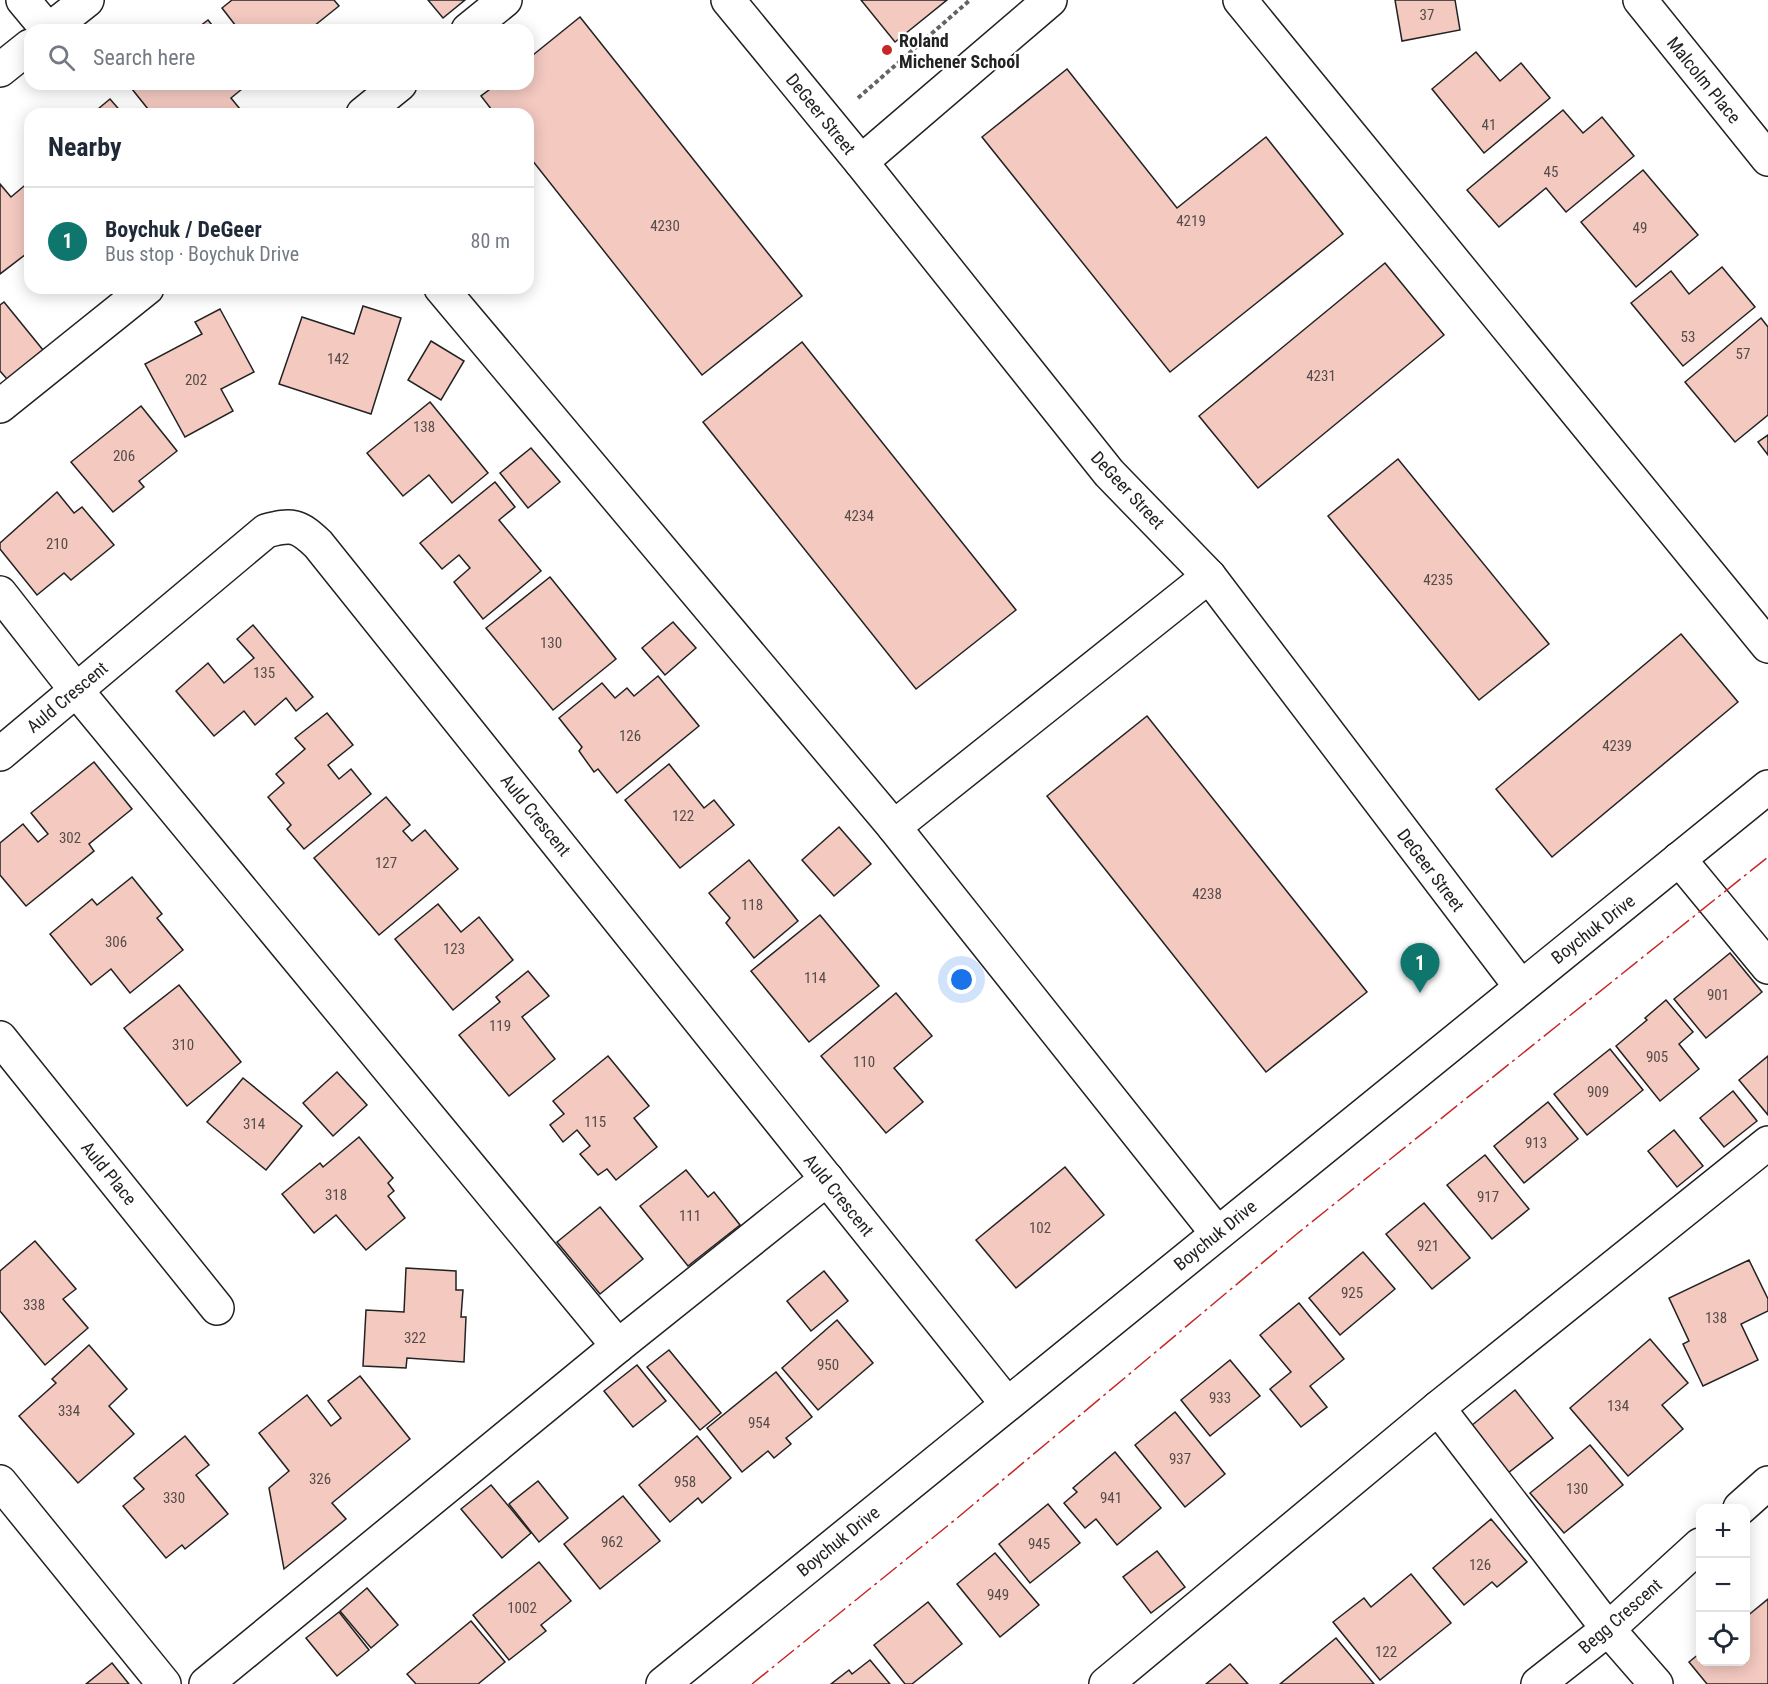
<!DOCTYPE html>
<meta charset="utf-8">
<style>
:root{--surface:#fff;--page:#f6f6f7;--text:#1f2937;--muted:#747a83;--line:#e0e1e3;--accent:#0f766e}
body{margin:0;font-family:"Roboto Condensed",sans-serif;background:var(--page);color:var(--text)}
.controls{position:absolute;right:18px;bottom:18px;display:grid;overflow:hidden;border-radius:12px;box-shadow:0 3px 15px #0003}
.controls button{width:54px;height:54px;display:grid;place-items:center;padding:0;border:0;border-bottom:2px solid var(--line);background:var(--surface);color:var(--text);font:30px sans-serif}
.you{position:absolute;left:962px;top:980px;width:21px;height:21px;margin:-15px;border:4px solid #fff;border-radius:50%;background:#1a73e8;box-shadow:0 0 0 9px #1a73e833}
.badge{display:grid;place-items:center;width:39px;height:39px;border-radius:50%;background:var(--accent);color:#fff;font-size:20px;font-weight:700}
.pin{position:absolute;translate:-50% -50px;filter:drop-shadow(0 2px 3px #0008)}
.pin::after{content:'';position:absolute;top:32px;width:21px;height:18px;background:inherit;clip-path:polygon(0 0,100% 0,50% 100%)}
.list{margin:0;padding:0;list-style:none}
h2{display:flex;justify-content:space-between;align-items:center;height:78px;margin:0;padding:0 24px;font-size:26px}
h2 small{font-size:20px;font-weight:400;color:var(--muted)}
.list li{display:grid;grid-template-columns:39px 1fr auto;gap:18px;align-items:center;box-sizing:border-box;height:108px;padding:0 24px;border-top:2px solid var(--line)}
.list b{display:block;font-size:22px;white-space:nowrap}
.list p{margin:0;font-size:20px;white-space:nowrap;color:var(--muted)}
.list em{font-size:20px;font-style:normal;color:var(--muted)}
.icon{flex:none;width:33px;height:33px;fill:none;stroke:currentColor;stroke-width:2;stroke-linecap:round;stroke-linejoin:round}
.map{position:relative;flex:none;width:1768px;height:1684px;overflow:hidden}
.search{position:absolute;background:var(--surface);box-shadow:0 3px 15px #0003;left:24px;top:24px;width:510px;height:66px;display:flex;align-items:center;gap:15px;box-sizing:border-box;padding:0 21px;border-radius:18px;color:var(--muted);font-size:22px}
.panel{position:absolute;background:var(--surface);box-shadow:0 3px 15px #0003;left:24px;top:108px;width:510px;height:186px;border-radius:18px}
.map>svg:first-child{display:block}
.building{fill:#f3c9c0;stroke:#222;stroke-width:1.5}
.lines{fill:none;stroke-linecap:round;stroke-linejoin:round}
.minor-casing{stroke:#222;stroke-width:36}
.path{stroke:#646464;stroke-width:4;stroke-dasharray:4.5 3;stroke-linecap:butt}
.minor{stroke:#fff;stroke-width:33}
.power{stroke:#c62828;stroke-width:1.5;stroke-dasharray:21 4.5 3 4.5;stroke-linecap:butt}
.poi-dot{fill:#c62828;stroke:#fff;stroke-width:2}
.labels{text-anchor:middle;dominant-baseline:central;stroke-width:4.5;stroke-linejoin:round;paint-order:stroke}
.number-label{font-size:15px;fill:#564c4a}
.poi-label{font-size:18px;font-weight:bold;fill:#222;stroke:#fff;text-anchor:start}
.street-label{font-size:18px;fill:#222;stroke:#fff}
</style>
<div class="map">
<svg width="1768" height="1684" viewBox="0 0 1768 1684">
<rect width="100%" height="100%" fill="#fff"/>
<!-- building -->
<g class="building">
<polygon points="232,0 334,0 339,6 309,30 239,30 222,8"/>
<polygon points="428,0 465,0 443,18"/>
<polygon points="861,0 947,0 895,42"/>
<polygon points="1395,0 1455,0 1460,30 1402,41"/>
<polygon points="580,17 802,296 702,375 528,155 528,114 495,114 481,96 497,84 528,84 528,59"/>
<polygon points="208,20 216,30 195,30"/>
<polygon points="1476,52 1500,81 1521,63 1550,98 1484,153 1432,89"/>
<polygon points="1067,69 1177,208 1266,137 1343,234 1170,372 982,137"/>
<polygon points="138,84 248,84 231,98 240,109 240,114 152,114 132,89"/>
<polygon points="110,99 123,114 92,114"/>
<polygon points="1563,110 1583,133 1602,117 1634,156 1566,212 1546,188 1499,227 1467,190"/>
<polygon points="1643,170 1698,235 1636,287 1581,222"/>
<polygon points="30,181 30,251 0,274 0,184 11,197"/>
<polygon points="1385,263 1444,335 1258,488 1199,416"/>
<polygon points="1722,267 1755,307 1683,366 1631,303 1671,271 1689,294"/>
<polygon points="4,302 43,350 7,379 0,371 0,305"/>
<polygon points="363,306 401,318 371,414 279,384 302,317 354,334"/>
<polygon points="220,309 254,372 221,389 233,411 185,437 145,364 202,334 195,322"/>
<polygon points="1761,318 1768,327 1768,415 1735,442 1685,382"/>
<polygon points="431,341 464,361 441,400 408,380"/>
<polygon points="802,342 1016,610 916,689 703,422"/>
<polygon points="430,402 488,473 452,503 429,475 403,496 367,453"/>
<polygon points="141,406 177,451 139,481 144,487 113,512 71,462"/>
<polygon points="1768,435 1768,455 1758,442"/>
<polygon points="531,448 560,482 528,508 500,473"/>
<polygon points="1398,459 1549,644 1479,700 1328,516"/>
<polygon points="495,482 515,507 499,520 541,571 483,619 454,582 470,568 459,555 442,569 420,543"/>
<polygon points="57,492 74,513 82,507 114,545 71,580 64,573 37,595 0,549 0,543"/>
<polygon points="550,577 616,659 553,710 486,628"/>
<polygon points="673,622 696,648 665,675 642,648"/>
<polygon points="253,625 313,697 296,711 286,698 255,725 244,711 214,736 176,691 208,663 224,683 254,658 237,639"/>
<polygon points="1681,634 1738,702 1552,857 1496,789"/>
<polygon points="658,676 699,726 617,793 598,769 594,772 579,751 582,747 559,718 602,683 615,698 627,688 634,696"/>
<polygon points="327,713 353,745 328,765 339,779 351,769 371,794 304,849 287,829 291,825 268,797 284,783 276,774 305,749 295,738"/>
<polygon points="1147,716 1367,992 1266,1072 1047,796"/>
<polygon points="94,762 132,809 89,844 94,851 26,906 0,875 0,843 23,824 38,842 48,834 31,813"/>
<polygon points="669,764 704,808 714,800 734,825 680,868 625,800"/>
<polygon points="386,797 410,825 403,831 412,841 425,830 458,869 379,935 314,858"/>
<polygon points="839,827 871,864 834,896 802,860"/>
<polygon points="749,860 798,921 754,958 726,923 730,918 709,893"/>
<polygon points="132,877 162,914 157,918 183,950 130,993 111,969 91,985 50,934 92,899 97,905"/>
<polygon points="438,904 461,932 479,917 513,960 453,1010 395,939"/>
<polygon points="820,915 879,986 809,1042 751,971"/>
<polygon points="1730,953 1762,992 1706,1038 1674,999"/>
<polygon points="528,971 549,996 522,1017 555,1059 509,1096 459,1035 500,1002 496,997"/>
<polygon points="179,985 241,1062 187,1106 124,1028"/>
<polygon points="896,993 932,1036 894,1068 923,1102 886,1133 821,1056"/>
<polygon points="1666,1000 1693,1032 1679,1044 1699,1069 1660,1101 1616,1046 1647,1020 1645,1018"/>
<polygon points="1610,1049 1643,1090 1587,1135 1554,1094"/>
<polygon points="608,1056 649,1106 634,1118 657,1147 616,1180 607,1169 598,1175 580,1154 590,1146 577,1130 563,1142 550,1125 564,1114 553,1101"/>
<polygon points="1768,1056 1768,1115 1739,1080"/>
<polygon points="337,1072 367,1105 333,1136 303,1103"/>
<polygon points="243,1078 302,1126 266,1170 207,1122"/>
<polygon points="1733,1091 1757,1121 1724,1147 1700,1118"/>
<polygon points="1548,1102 1578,1139 1524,1183 1494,1146"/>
<polygon points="1674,1130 1703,1166 1677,1187 1648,1151"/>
<polygon points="359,1137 393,1178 388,1183 394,1191 388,1196 405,1218 366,1250 336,1215 314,1233 282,1194 320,1163 323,1167"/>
<polygon points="1485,1155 1529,1209 1492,1239 1447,1185"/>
<polygon points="1065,1167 1104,1215 1016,1288 976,1240"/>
<polygon points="686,1170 708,1197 714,1192 740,1225 688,1266 640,1206"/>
<polygon points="1424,1203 1470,1258 1432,1289 1386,1234"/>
<polygon points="600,1207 643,1259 600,1294 557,1242"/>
<polygon points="35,1241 76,1289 63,1299 88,1328 45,1365 0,1311 0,1271"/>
<polygon points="1363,1252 1395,1289 1340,1335 1309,1298"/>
<polygon points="1749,1260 1768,1299 1768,1311 1741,1324 1758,1360 1703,1386 1683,1344 1689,1341 1669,1298"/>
<polygon points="406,1268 456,1271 456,1290 463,1290 461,1317 466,1317 464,1362 407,1358 406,1368 363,1366 366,1310 404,1312"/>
<polygon points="824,1271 848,1301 811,1331 787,1301"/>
<polygon points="1299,1303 1344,1359 1310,1386 1327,1407 1301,1427 1270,1389 1291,1372 1260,1335"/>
<polygon points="837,1320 873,1363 818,1410 782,1368"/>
<polygon points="1650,1339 1688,1383 1662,1405 1683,1429 1628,1476 1570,1408"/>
<polygon points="89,1345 127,1389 109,1406 134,1434 78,1483 19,1416 56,1383 52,1379"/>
<polygon points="669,1350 721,1413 700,1430 647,1367"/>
<polygon points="1230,1360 1260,1396 1210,1436 1181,1400"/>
<polygon points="637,1365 666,1401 633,1427 604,1391"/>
<polygon points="776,1372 812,1417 786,1438 791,1444 774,1458 768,1451 742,1472 707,1428"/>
<polygon points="360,1376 410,1439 332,1503 346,1519 284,1569 269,1488 289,1471 259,1433 307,1395 331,1426 341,1418 328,1401"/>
<polygon points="1515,1390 1553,1438 1508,1473 1471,1426"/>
<polygon points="1175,1412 1225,1474 1185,1507 1135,1445"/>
<polygon points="185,1436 209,1465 196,1475 228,1514 185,1549 182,1545 166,1558 123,1506 144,1489 134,1478"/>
<polygon points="697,1436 731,1478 702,1503 698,1498 670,1522 639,1485"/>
<polygon points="1590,1445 1623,1485 1564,1533 1530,1493"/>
<polygon points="1115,1452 1161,1508 1117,1545 1096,1519 1085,1528 1064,1503 1077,1492 1073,1488"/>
<polygon points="538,1481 568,1518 539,1542 509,1504"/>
<polygon points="491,1485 531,1533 502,1558 461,1509"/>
<polygon points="623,1496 660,1541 600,1589 564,1544"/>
<polygon points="1048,1504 1080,1543 1030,1583 999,1544"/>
<polygon points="1491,1519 1527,1562 1497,1587 1492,1582 1464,1605 1433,1568"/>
<polygon points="1157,1551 1185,1587 1151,1613 1123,1577"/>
<polygon points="995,1553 1039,1605 1000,1637 957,1584"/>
<polygon points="539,1562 571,1601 541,1625 546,1631 509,1660 473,1615"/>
<polygon points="1411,1574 1451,1623 1380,1680 1333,1622 1364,1598 1371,1607"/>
<polygon points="367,1588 398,1625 371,1648 340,1611"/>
<polygon points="1768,1599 1768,1684 1707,1684 1689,1662 1700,1653 1700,1662 1746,1662 1746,1617"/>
<polygon points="928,1602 962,1644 912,1684 905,1684 874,1645"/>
<polygon points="339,1612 369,1650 337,1676 306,1638"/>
<polygon points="471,1621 505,1662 478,1684 416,1684 407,1674"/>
<polygon points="1336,1638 1374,1684 1280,1684"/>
<polygon points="870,1660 890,1684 831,1684 849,1670 852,1674"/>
<polygon points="112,1663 129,1684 86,1684"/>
<polygon points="1230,1664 1248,1684 1206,1684"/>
</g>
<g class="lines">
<!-- minor casing -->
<g class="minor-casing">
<g id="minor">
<polyline points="23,0 48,30"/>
<polyline points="728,0 861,162 1109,473 1209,576 1521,987"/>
<polyline points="1240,0 1768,646"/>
<polyline points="1640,0 1768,159"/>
<polyline points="49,30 87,0"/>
<polyline points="468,30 505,0"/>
<polyline points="0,70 30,46"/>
<polyline points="363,114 400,84"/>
<polyline points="861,162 1050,0"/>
<polyline points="441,288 894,827 1217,1233"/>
<polyline points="0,406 147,288"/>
<polyline points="0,593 76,690 618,1346"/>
<path d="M0 754 266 531C292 524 298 525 318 544L1007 1404"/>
<polyline points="894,827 1209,576"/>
<polyline points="1679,859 1768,967"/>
<polyline points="0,1038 217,1308"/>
<polyline points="1438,1408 1608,1629 1656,1684"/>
<polyline points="0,1482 164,1684"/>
<polyline points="1740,1508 1768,1483"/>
<polyline points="206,1684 618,1346 827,1179"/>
<polyline points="663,1684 1768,787"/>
<polyline points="1106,1684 1438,1408 1768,1143"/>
<polyline points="1538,1684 1608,1629 1700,1545"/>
</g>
</g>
<!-- path -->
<polyline class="path" points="858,98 970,0"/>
<!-- minor -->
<use href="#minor" class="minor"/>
<!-- power -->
<polyline class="power" points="752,1684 956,1519 1298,1233 1768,857"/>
</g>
<!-- markers -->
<circle class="poi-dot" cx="887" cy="50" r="6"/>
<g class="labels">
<!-- number labels -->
<g class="number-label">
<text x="1427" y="15">37</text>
<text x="1489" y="125">41</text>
<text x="1551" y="172">45</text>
<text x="1191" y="221">4219</text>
<text x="665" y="226">4230</text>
<text x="1640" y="228">49</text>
<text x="1688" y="337">53</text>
<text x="1743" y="354">57</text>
<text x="338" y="359">142</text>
<text x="1321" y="376">4231</text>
<text x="196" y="380">202</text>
<text x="424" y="427">138</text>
<text x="124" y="456">206</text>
<text x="859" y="516">4234</text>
<text x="57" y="544">210</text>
<text x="1438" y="580">4235</text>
<text x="551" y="643">130</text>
<text x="264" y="673">135</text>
<text x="630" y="736">126</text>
<text x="1617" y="746">4239</text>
<text x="683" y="816">122</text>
<text x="70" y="838">302</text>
<text x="386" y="863">127</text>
<text x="1207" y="894">4238</text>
<text x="752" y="905">118</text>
<text x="116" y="942">306</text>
<text x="454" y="949">123</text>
<text x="815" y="978">114</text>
<text x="1718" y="995">901</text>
<text x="500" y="1026">119</text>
<text x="183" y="1045">310</text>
<text x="1657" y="1057">905</text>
<text x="864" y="1062">110</text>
<text x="1598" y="1092">909</text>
<text x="595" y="1122">115</text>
<text x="254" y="1124">314</text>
<text x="1536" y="1143">913</text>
<text x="336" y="1195">318</text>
<text x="1488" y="1197">917</text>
<text x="690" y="1216">111</text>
<text x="1040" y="1228">102</text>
<text x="1428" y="1246">921</text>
<text x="1352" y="1293">925</text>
<text x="34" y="1305">338</text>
<text x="1716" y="1318">138</text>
<text x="415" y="1338">322</text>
<text x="828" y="1365">950</text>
<text x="1220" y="1398">933</text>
<text x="1618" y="1406">134</text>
<text x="69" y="1411">334</text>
<text x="759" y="1423">954</text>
<text x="1180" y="1459">937</text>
<text x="320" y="1479">326</text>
<text x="685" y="1482">958</text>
<text x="1577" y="1489">130</text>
<text x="174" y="1498">330</text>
<text x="1111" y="1498">941</text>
<text x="612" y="1542">962</text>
<text x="1039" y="1544">945</text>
<text x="1480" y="1565">126</text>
<text x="998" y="1595">949</text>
<text x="522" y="1608">1002</text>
<text x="1386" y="1652">122</text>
</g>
<!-- poi labels -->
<g class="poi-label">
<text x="899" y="40">Roland<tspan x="899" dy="21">Michener School</tspan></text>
</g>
<!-- street labels -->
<g class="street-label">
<text transform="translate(1704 80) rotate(51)">Malcolm Place</text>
<text transform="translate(821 114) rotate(51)">DeGeer Street</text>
<text transform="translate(1128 490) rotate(47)">DeGeer Street</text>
<text transform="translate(67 697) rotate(-40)">Auld Crescent</text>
<text transform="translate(536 815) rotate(51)">Auld Crescent</text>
<text transform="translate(1431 870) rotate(53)">DeGeer Street</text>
<text transform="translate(1593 929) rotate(-38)">Boychuk Drive</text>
<text transform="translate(109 1173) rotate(51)">Auld Place</text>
<text transform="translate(839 1195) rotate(51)">Auld Crescent</text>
<text transform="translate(1215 1235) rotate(-39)">Boychuk Drive</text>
<text transform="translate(838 1541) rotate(-39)">Boychuk Drive</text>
<text transform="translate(1620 1616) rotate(-41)">Begg Crescent</text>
</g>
</g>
</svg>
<div class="controls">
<button>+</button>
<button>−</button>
<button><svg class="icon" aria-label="locate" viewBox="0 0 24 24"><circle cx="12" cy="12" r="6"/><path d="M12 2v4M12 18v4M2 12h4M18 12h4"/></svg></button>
</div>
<div class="you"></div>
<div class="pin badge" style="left:1420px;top:993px">1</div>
<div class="search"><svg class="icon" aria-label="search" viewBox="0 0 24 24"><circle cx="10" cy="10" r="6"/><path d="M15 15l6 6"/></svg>Search here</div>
<section class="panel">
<h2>Nearby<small></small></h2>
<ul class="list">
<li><span class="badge">1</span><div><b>Boychuk / DeGeer</b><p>Bus stop · Boychuk Drive</p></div><em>80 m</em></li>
</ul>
</section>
</div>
